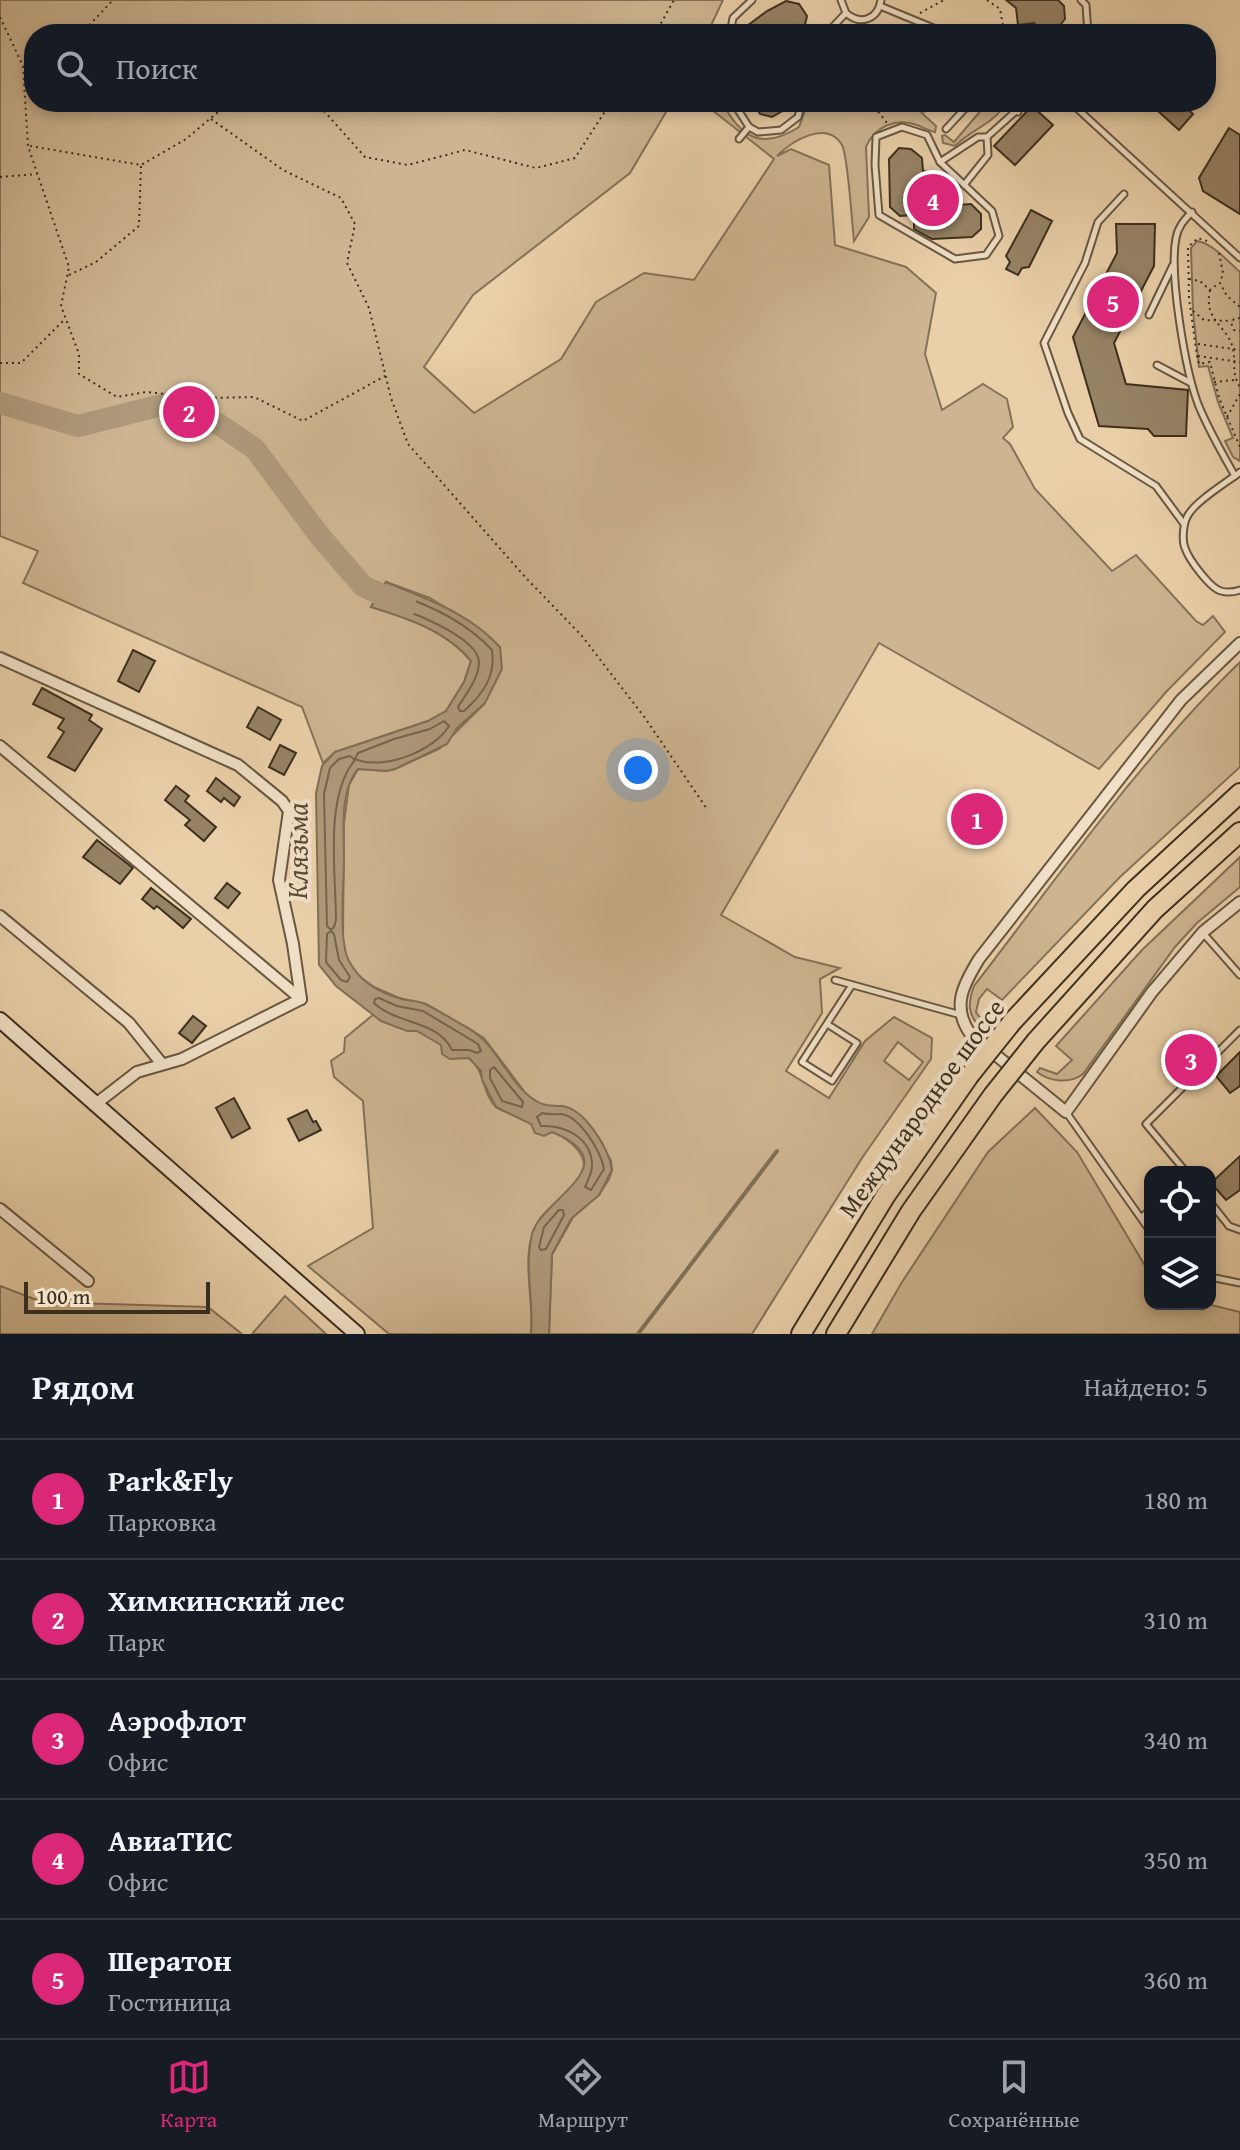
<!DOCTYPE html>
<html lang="ru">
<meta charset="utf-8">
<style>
:root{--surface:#171b24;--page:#242831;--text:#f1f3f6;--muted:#9ea1a6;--line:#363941;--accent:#db2777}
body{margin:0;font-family:"Gentium Book Plus",serif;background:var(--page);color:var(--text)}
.controls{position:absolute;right:24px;bottom:24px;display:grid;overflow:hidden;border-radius:16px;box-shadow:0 4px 12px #0003}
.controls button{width:72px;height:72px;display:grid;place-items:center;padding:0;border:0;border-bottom:2px solid var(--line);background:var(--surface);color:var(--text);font:40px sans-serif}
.scale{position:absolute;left:24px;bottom:20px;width:186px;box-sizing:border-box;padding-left:8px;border:4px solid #3d2f1e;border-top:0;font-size:22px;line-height:28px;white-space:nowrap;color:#3d2f1e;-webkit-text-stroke:6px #f1e0c7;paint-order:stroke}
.you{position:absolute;left:638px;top:770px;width:28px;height:28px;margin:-20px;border:6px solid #fff;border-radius:50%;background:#1a73e8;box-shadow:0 0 0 12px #1a73e833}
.badge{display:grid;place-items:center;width:52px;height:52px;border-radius:50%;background:var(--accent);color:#fff;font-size:26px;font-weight:700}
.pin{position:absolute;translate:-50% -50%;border:4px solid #fff;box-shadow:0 2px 8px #0006}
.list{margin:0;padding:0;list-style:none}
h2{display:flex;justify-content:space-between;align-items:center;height:104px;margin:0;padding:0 32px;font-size:34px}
h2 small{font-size:26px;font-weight:400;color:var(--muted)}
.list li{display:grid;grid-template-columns:52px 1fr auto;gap:24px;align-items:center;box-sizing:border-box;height:120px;padding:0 32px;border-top:2px solid var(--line)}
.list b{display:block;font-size:30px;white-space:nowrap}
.list p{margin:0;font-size:26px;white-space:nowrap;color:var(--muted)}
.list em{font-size:26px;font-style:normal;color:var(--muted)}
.icon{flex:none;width:44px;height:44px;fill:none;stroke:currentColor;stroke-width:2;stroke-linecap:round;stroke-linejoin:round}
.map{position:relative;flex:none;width:1240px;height:1334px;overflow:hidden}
.search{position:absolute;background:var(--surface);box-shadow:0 4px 12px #0003;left:24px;right:24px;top:24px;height:88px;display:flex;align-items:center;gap:20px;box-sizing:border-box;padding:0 28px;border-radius:32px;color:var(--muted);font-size:30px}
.sheet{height:704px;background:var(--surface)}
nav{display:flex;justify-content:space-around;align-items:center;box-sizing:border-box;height:112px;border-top:2px solid var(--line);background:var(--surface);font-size:22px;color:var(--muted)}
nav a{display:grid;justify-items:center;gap:4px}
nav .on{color:var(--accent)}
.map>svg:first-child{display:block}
.green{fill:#cdb591;stroke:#857258;stroke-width:2;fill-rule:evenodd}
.water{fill:#af997a;stroke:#816f55;stroke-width:2}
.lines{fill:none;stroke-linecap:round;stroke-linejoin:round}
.shore{stroke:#76644c;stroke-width:2}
.stream{stroke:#816f55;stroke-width:4}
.river{stroke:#af997a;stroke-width:22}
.building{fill:#978366;stroke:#3d2f1e;stroke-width:2}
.lane-casing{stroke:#685741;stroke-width:9}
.street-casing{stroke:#685741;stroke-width:14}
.secondary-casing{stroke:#3d2f1e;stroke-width:18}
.highway-casing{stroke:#3d2f1e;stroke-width:22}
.path{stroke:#3d2f1e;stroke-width:2;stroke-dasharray:2 4;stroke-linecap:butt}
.lane{stroke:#f1e0c7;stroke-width:5}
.street{stroke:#f1e0c7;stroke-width:10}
.secondary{stroke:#f1e0c7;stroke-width:14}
.highway{stroke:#ead0a9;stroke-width:18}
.highway-bridge-casing{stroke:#3d2f1e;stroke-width:22;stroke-linecap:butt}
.highway-bridge{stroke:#ead0a9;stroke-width:18}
.labels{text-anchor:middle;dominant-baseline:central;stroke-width:8;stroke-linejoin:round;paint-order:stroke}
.street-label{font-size:26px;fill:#3d2f1e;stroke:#f1e0c7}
.water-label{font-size:28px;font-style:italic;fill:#5a4a35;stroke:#f1e0c7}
</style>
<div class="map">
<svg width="1240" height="1334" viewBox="0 0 1240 1334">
<rect width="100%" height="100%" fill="#ead0a9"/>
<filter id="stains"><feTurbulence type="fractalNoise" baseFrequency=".0025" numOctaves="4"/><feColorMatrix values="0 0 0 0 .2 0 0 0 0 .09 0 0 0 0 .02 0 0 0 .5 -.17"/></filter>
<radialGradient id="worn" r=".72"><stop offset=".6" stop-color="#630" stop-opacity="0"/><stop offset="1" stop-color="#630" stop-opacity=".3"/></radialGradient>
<!-- green -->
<g class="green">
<path d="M0 0H723L707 34H34V102H672L630 173 473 295 424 367 474 413 561 359 596 302 644 273 694 280 774 159 702 102H722C741 139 763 150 799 127L808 102H910L936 126 935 132C929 131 923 127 917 125 896 117 874 127 866 147L869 217 854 241C852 224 848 156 842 145 827 119 792 141 777 156L791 149 829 165 835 245 906 267 936 293 925 354 942 410 983 384 1007 399 1013 427 1003 438 1010 444 1035 489 1112 571 1136 555 1196 621 1203 625 1213 616 1225 632 1167 691 1099 769 879 643 721 915 795 957 840 968 820 979 822 1013 786 1071 829 1098 865 1041 894 1017 932 1038 931 1059 862 1158 752 1334H549L552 1255 576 1212 599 1195 609 1179 612 1170 611 1160 585 1121 571 1109 562 1106H543L527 1095 484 1038 426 1004 399 998 374 987 359 976 351 965 346 957 343 939 344 823 349 785 358 769 386 771 395 769 439 749 485 703 479 629 430 598 386 582 371 607C408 618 446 631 471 661L464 682 446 711 428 721 335 752 323 763 302 707 23 583 38 551 0 536ZM898 1042 923 1062 909 1080 884 1061Z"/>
<path d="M988 102H997L1003 108C989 126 972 129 955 146L943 143 942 136 945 135 954 142Z"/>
<path d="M1197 241C1214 244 1227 261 1240 272V461L1233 457 1225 441 1233 438 1218 402 1208 366 1199 367 1193 311 1191 248Z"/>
<path d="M1240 662V767L1120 877 1002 1000 987 989 979 999 976 1012 983 1022 981 1027C967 1016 968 1002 974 986 1059 876 1140 759 1240 662Z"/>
<path d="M1240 857V887L1197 923 1175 947 1083 1074C1070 1084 1050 1082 1037 1072L1040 1068 1057 1074 1072 1060 1056 1046 1142 950Z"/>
<path d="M374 1014C386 1026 403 1027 418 1031 425 1033 459 1052 467 1057 486 1068 481 1093 496 1107 500 1111 509 1112 513 1114 534 1123 583 1139 584 1165 585 1185 550 1203 539 1220 518 1253 535 1298 531 1334H389L308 1266 373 1228 363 1101 334 1077 331 1061 344 1052 345 1038Z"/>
<polygon points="1035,1108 1077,1152 1150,1274 1150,1304 1207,1304 1240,1312 1240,1334 872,1334 902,1282 988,1152"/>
<polygon points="0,1286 42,1302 208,1307 242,1334 0,1334"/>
<polygon points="285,1296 326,1334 252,1334"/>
</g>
<!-- water -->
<path class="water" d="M386 582C428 600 468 612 500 647L502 669 485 703 457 728 447 744 395 769 386 771 358 769C339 792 344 830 344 858 344 883 338 941 349 961 359 981 380 993 402 999 410 1001 417 1000 425 1004 440 1011 453 1020 468 1028 497 1044 506 1080 533 1099 544 1107 549 1105 561 1106 585 1108 609 1149 612 1170L599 1195 571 1219 552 1254 549 1334H531C534 1301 524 1268 532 1234 542 1198 631 1164 552 1132L544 1136 535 1133 531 1124 496 1107 482 1080 481 1071 469 1058 450 1059 442 1054 441 1045 417 1031H407L381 1021 336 986 319 965 316 793 322 766 335 752 428 721 446 711 464 682 471 661C447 631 407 618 371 607Z"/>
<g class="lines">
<!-- shore -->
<g class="shore">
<path d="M392 593C428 604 466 622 492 650 496 676 483 694 464 711H460L458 707C466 694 479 678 479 662 478 636 407 611 387 603L386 598Z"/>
<path d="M444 721 449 726C434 751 383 771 355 759L358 753 394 739 430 729Z"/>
<path d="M350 756 355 760C324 797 336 874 336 920L334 927 331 930 327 926 324 794 330 768 339 759Z"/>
<polygon points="331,931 334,934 339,960 350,977 347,982 341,980 326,962 327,934"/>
<path d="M379 998 397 1006 423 1011 478 1044 481 1051 477 1053 469 1050H452C438 1020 397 1025 374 1003L375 999Z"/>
<polygon points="494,1067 523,1102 522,1107 502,1101 490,1078 490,1070"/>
<path d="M542 1113C549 1115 554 1114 561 1114 580 1116 601 1152 604 1169L591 1190 585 1187C588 1180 593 1172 592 1163 590 1136 563 1125 541 1126L537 1117Z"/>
<polygon points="559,1210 563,1210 564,1215 546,1249 541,1250 539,1247 544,1227"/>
</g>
<!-- stream -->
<polyline class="stream" points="638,1334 777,1151"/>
<!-- river -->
<polyline class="river" points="0,403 78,426 170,403 220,425 255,449 319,535 363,586 406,606"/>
</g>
<!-- building -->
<g class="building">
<polygon points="1006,0 1058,0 1064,6 1065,19 1057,29 1043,31 1034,23 1018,25 1016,8"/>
<polygon points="786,1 799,4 807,16 804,29 796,34 736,34 767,11"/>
<polygon points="753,102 786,102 784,110 772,117 760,114"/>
<polygon points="1148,102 1180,102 1193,114 1179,130"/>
<polygon points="1032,106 1053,125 1015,165 994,146"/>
<polygon points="1229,128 1240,135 1240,214 1203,191 1199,178"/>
<polygon points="899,148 911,149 922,158 923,171 929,172 950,191 959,205 971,204 981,214 981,229 972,237 932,239 914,229 914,215 900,216 890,207 889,159"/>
<polygon points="1031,210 1052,221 1029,267 1022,268 1018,275 1006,269 1010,262 1006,256"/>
<polygon points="1116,224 1155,224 1154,266 1114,343 1126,384 1188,390 1186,436 1154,436 1148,429 1099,426 1073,337 1117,253"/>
<polygon points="133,650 155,661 139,692 118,681"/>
<polygon points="42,688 92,715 89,720 102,729 75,771 48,757 64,732 58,728 64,719 33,704"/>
<polygon points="258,707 281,720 270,740 247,727"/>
<polygon points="280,745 296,753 284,775 269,767"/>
<polygon points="216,778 240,797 234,806 224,798 221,802 207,791"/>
<polygon points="176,786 189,796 185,801 216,827 204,841 185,825 190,820 165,800"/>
<polygon points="97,840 133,868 120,884 83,857"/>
<polygon points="227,883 240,893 228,908 215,898"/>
<polygon points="151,888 191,919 183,928 157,906 154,909 142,899"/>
<polygon points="193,1016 206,1026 192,1043 179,1033"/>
<polygon points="1240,1052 1240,1086 1230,1093 1216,1076"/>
<polygon points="234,1098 250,1128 232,1138 216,1108"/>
<polygon points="307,1110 313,1122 316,1121 321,1130 299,1141 288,1119"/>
<polygon points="1240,1156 1240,1190 1226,1200 1211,1183"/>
</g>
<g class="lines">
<!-- lane casing -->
<g class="lane-casing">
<g id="lane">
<path d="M841 0 846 13C861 26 878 19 881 0"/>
<polyline points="1081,0 1086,5 1088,34"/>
<polyline points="880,6 948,34"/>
<polyline points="730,34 733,18 752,0"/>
<polyline points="826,34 846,13"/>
<polyline points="733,102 749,127 758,132 781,130 798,117 802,102"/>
<polyline points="1003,102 1018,112"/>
<polyline points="1070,102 1240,258"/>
<polyline points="924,108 929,102"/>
<polygon points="902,127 927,135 940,162 992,211 999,236 986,255 955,259 879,215 875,165 876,137"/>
<polyline points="946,129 971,102"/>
<polyline points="739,139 749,127"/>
<polyline points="940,162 978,137 987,137 1026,102"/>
<polyline points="964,185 988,155 987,137"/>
<polyline points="1124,194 1098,222 1085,263 1044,343 1068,413 1080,439 1156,486 1184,524"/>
<path d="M1192 212C1184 220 1178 227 1176 238 1169 274 1185 369 1198 404 1208 429 1222 453 1235 476"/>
<polyline points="1149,315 1173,265"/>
<polyline points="1157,365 1191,383"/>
<path d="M1240 472C1226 483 1194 502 1187 517 1183 525 1182 541 1185 548 1189 560 1210 588 1221 591 1228 593 1234 592 1240 590"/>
<polyline points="1203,933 1240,975"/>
<polyline points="835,980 961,1015"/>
<polyline points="827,1024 857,1043 832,1081 802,1062 852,985"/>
<polyline points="1066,1112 1150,1231"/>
<polyline points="1186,1172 1146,1124 1240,1030"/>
<polyline points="1210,1202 1229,1226 1240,1230"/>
<polyline points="1142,1217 1150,1210"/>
<polyline points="1210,1277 1240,1283"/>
</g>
</g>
<!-- street casing -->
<g class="street-casing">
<g id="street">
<path d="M1240 643 1181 700 979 959C963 985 951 1007 971 1035L1066 1112 1152 992 1203 932 1240 902"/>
<polyline points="0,658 238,765 282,801 289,811 279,880 293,944 301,999"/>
<polyline points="0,746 301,999"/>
<polyline points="0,916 129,1023 162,1064"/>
<polyline points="97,1103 137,1072 182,1059 301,999"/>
<polyline points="0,1209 88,1281"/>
</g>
</g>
<!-- secondary casing -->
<g class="secondary-casing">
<polyline id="secondary" points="0,1020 357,1334"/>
</g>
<!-- highway casing -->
<g class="highway-casing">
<g id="highway">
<polyline points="1012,1022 1136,889 1240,793"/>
<polyline points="1036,1041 1155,909 1240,832"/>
<polyline points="801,1334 886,1195 969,1076"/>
<polyline points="836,1334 911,1211 993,1095"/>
</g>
</g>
<!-- path -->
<g class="path">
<polyline points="987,0 1000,9 1003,26"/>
<polyline points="920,13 944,0"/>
<polyline points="0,17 23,66 28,146 69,267 61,306 79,354 79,374 117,397 146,392 206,398 254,397 303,421 387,375"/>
<polyline points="868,27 871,34"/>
<polyline points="81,34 113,0"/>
<polyline points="655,34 674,0"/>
<polyline points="24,66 34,62"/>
<polyline points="316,102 365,157 408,165 465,150 536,168 575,158 611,102"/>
<polyline points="871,102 887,123"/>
<polyline points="211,119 283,170 341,198 355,224 347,263 369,308 391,398 408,444 526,578 582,636 645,718 707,809"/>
<polyline points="30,146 141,165 186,139 230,102"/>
<polyline points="0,177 37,174"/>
<polyline points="1207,241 1198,238 1188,247 1189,298 1197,356 1199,364 1210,362 1219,398 1240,447"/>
<polyline points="1219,253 1223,273 1220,283 1227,296 1240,307"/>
<polyline points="69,275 96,262 139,226 141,166"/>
<polyline points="1189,279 1200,281 1210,290 1219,283"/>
<path d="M1210 290C1203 322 1228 325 1233 349 1236 363 1231 373 1240 387"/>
<polyline points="1193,311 1204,320 1232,321"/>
<polyline points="1240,318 1234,319 1231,323 1234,330 1240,331"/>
<polyline points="1198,344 1240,350"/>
<polyline points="1198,356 1240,362"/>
<polyline points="0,363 21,363 65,319"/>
<polyline points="1214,382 1234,380"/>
<polyline points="1227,417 1240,394"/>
</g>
<!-- lane -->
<use href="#lane" class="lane"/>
<!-- street -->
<use href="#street" class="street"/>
<!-- secondary -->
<use href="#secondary" class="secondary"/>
<!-- highway -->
<use href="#highway" class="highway"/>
<!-- highway-bridge casing -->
<g class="highway-bridge-casing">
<g id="highway-bridge">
<polyline points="969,1076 1012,1022"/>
<polyline points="993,1095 1036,1041"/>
</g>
</g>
<!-- highway-bridge -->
<use href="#highway-bridge" class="highway-bridge"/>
</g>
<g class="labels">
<!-- street labels -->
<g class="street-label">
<text transform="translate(921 1108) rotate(-54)">Международное шоссе</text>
</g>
<!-- water labels -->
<g class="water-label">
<text transform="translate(296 851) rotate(-90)">Клязьма</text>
</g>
</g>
<rect width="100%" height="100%" filter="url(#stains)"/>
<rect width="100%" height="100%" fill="url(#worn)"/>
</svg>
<div class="controls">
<button><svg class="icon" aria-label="locate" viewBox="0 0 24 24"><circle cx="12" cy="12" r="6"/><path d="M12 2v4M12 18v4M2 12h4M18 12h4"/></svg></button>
<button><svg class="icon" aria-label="layers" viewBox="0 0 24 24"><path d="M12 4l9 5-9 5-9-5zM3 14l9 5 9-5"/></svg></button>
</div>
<div class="scale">100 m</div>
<div class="you"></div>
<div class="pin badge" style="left:977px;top:819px">1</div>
<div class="pin badge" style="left:189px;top:412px">2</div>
<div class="pin badge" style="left:1191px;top:1060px">3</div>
<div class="pin badge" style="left:933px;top:200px">4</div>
<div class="pin badge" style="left:1113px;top:302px">5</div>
<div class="search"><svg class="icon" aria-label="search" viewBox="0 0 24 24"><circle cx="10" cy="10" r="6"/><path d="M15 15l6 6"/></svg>Поиск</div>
</div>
<section class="sheet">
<h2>Рядом<small>Найдено: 5</small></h2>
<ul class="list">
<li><span class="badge">1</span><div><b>Park&amp;Fly</b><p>Парковка</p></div><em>180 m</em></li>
<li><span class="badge">2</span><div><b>Химкинский лес</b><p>Парк</p></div><em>310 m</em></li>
<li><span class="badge">3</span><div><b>Аэрофлот</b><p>Офис</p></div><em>340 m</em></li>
<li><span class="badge">4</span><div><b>АвиаТИС</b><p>Офис</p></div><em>350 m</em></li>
<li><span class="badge">5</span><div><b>Шератон</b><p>Гостиница</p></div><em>360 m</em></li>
</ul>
</section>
<nav>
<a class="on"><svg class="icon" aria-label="map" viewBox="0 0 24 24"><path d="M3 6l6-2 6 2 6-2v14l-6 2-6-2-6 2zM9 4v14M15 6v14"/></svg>Карта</a>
<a><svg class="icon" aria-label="directions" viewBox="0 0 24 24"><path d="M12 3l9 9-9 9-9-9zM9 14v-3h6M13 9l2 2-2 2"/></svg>Маршрут</a>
<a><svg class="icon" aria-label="saved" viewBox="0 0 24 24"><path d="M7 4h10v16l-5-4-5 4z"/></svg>Сохранённые</a>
</nav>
